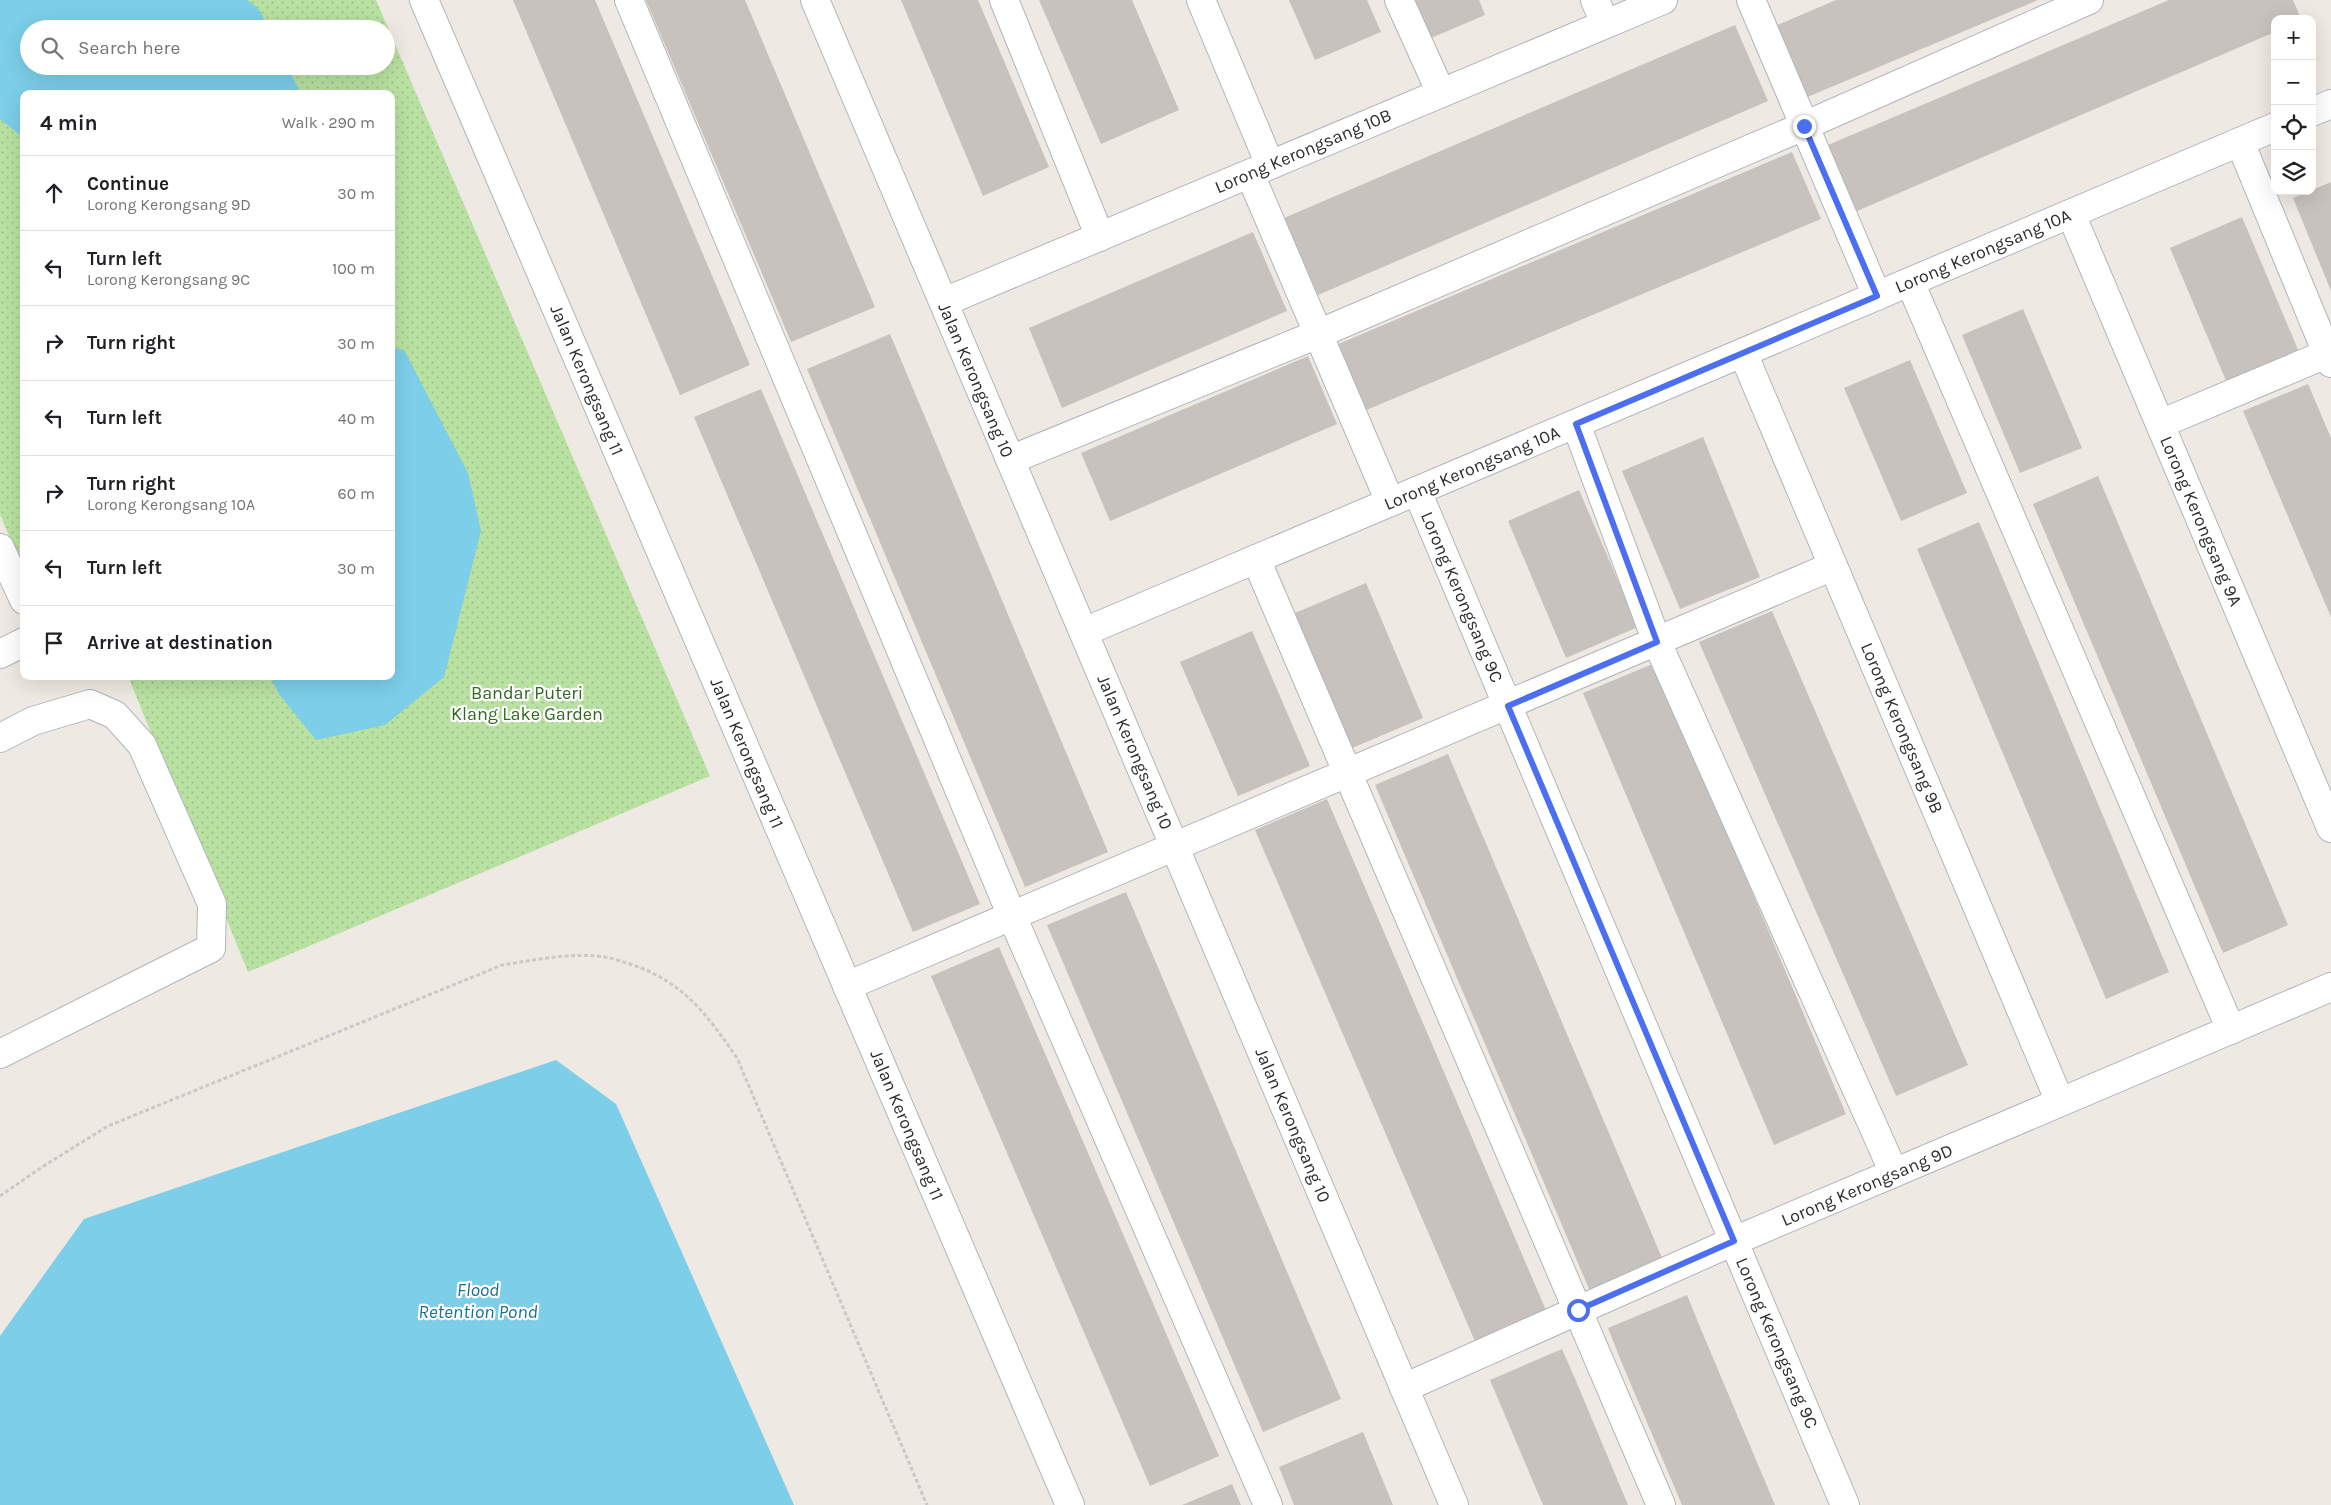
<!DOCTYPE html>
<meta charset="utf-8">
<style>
:root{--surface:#fff;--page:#f2f2f2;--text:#202124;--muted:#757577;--line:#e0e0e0}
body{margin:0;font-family:Karla,sans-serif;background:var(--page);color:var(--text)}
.controls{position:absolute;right:15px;top:15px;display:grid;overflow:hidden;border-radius:10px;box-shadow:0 5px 20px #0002}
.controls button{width:45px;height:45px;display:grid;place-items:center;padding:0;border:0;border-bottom:1px solid var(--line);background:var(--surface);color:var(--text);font:25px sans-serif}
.stop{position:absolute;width:15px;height:15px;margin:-11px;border:4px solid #4c6ff1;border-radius:50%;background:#fff}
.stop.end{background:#4c6ff1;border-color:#fff;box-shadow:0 1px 5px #0008}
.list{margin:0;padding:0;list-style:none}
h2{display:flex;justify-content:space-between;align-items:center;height:65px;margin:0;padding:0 20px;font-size:21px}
h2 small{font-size:16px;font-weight:400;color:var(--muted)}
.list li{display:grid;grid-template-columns:32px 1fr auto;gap:15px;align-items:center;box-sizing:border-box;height:75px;padding:0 20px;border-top:1px solid var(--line)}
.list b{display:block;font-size:19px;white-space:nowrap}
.list p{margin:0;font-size:16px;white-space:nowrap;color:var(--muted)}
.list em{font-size:16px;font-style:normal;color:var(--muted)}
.icon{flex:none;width:28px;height:28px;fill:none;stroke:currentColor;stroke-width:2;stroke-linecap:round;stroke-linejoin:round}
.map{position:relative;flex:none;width:2331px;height:1505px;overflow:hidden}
.search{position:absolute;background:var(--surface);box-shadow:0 5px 20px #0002;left:20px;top:20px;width:375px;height:55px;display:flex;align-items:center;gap:12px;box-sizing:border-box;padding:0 18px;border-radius:28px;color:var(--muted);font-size:19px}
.panel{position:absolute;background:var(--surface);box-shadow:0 5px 20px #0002;left:20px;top:90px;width:375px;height:590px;border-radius:10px}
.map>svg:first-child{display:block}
.park{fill:url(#park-dots);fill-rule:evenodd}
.water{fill:#7ccee9}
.building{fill:#c7c2be}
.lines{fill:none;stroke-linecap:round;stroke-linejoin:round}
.minor-casing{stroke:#b2b4bd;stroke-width:30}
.path{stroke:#c9c9c9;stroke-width:3;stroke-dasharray:4 2.5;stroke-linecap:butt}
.minor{stroke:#fff;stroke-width:28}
.route{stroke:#4c6ff1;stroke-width:6}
.labels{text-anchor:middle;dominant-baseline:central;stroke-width:4.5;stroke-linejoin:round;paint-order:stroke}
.street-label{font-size:18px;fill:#2e2e2e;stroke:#fff}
.park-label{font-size:18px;fill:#316920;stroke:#fff}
.water-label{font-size:19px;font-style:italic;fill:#15709a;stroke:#fff}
</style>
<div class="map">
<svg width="2331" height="1505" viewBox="0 0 2331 1505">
<defs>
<pattern id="park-dots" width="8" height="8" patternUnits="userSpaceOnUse" patternTransform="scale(1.25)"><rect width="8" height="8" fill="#b9e1a2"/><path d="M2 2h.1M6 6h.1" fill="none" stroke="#9fc18c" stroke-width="1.8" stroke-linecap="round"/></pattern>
</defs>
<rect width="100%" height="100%" fill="#eee9e2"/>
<!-- park -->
<path class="park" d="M0 0H376L710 776 248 972 128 676H391V94H24V572L0 514ZM29 29H386V66H29Z"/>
<!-- water -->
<g class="water">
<polygon points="0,0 247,0 259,9 269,29 29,29 29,66 287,66 301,94 24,94 24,138 0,119"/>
<polygon points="391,348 404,350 468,473 481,531 444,677 385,725 316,740 279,694 270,676 391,676"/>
<polygon points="556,1060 616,1104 794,1505 0,1505 0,1336 84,1219"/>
</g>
<!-- building -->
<g class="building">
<polygon points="513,0 595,0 750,365 680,395"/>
<polygon points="646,0 745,0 875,307 791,342"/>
<polygon points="901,0 978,0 1049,167 983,196"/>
<polygon points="1039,0 1132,0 1179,110 1101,144"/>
<polygon points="1289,0 1367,0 1381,32 1315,60"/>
<polygon points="1406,0 1479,0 1485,15 1424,41"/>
<polygon points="1836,0 2038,0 1805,98 1775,26"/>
<polygon points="2169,0 2293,0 2301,19 2275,19 2275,32 1857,211 1828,145"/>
<polygon points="1735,25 1768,101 1318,295 1284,218"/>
<polygon points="1792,152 1821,219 1364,411 1336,345"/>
<polygon points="2331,182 2331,291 2293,198"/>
<polygon points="2242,217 2299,352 2227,383 2170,248"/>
<polygon points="1253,232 1287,311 1062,408 1029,328"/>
<polygon points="2023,309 2082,448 2020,473 1962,335"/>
<polygon points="890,334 1108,852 1025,887 807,369"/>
<polygon points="1308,356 1337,424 1110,521 1081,453"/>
<polygon points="1910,360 1967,493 1901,521 1844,388"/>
<polygon points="2308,384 2331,438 2331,617 2243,411"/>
<polygon points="761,389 980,904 913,932 694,417"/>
<polygon points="1703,437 1760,577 1680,609 1622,471"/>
<polygon points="2098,476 2288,925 2223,953 2033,504"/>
<polygon points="1579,490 1638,627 1566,658 1508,521"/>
<polygon points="1979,522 2169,972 2106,999 1917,549"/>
<polygon points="1366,583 1423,718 1352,748 1295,613"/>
<polygon points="1772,611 1968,1065 1896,1096 1699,642"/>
<polygon points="1252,631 1310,766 1238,796 1180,662"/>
<polygon points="1655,663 1846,1114 1774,1145 1583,693"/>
<polygon points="1448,754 1665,1265 1592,1296 1375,785"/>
<polygon points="1327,799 1548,1315 1477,1346 1255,830"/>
<polygon points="1126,892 1341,1399 1263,1432 1047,925"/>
<polygon points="999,947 1219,1456 1150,1486 931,976"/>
<polygon points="1687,1295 1700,1327 1775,1505 1682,1505 1621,1361 1608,1328"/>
<polygon points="1562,1349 1576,1381 1628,1505 1543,1505 1490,1380"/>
<polygon points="1363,1432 1393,1505 1294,1505 1279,1467"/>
<polygon points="1232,1484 1241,1505 1182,1505"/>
</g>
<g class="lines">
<!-- minor casing -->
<g class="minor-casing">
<g id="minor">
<polyline points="424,0 1070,1505"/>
<polyline points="629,0 1012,916 1268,1505"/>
<polyline points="815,0 1454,1505"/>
<polyline points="1004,0 1100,237"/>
<polyline points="1201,0 1270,165"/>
<polyline points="1399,0 1441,93"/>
<polyline points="1595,0 1605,24"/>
<polyline points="1751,0 1877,296"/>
<polyline points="2312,112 2331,104"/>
<polyline points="2240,142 2331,363"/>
<polyline points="1250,174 1390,502"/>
<polyline points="2071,214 2331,828"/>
<polyline points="1910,282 2231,1030"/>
<polyline points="944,302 1663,0"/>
<polyline points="1743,353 2060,1102"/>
<polyline points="1576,424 1657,642 1894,1173"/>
<polyline points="2160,424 2331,352"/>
<polyline points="1010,460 1318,334 1804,126 2089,0"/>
<polyline points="1417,491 1845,1505"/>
<polyline points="0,548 24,600"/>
<polyline points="1256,559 1661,1505"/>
<polyline points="1084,632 2275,127"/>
<polyline points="0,654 24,642"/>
<polyline points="0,738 33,721 90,704 115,715 142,745 212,904 211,948 0,1054"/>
<polyline points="847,986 1833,566"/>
<polyline points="1404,1388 1734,1241 2331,987"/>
</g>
</g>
<!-- path -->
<path class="path" d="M0 1196 42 1167 108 1126 502 965C535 960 571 952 605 957 612 958 620 961 627 963 683 981 705 1012 737 1058L927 1505"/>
<!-- minor -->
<use href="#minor" class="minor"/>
</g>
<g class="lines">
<!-- route -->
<polyline class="route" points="1578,1310 1734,1241 1508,706 1657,642 1576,424 1877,296 1804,126"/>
</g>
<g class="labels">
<!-- street labels -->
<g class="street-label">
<text transform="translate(1303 151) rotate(-23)">Lorong Kerongsang 10B</text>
<text transform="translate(1983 251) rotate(-23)">Lorong Kerongsang 10A</text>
<text transform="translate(587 380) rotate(67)">Jalan Kerongsang 11</text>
<text transform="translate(976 380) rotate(67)">Jalan Kerongsang 10</text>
<text transform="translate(1472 468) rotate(-23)">Lorong Kerongsang 10A</text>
<text transform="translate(2201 521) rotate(67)">Lorong Kerongsang 9A</text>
<text transform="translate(1462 597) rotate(67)">Lorong Kerongsang 9C</text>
<text transform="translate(1902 728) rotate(67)">Lorong Kerongsang 9B</text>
<text transform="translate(1135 752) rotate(67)">Jalan Kerongsang 10</text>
<text transform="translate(747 753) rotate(67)">Jalan Kerongsang 11</text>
<text transform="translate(907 1125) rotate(67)">Jalan Kerongsang 11</text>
<text transform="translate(1293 1125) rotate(67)">Jalan Kerongsang 10</text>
<text transform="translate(1867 1185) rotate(-23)">Lorong Kerongsang 9D</text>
<text transform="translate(1777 1343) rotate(67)">Lorong Kerongsang 9C</text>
</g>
<!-- park labels -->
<g class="park-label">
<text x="527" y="693">Bandar Puteri<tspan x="527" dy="21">Klang Lake Garden</tspan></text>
</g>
<!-- water labels -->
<g class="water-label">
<text x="478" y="1290">Flood<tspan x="478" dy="22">Retention Pond</tspan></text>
</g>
</g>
</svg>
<div class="controls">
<button>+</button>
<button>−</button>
<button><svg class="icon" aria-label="locate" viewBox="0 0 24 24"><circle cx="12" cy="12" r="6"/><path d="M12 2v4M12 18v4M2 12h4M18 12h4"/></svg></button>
<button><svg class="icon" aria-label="layers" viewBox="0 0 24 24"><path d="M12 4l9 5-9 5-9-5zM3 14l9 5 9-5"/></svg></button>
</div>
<div class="stop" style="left:1578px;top:1310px"></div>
<div class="stop end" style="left:1804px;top:126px"></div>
<div class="search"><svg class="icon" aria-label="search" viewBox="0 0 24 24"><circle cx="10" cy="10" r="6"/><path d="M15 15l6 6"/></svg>Search here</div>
<section class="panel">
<h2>4 min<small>Walk · 290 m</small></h2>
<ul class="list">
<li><svg class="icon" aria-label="ahead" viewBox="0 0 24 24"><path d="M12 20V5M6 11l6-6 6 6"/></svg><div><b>Continue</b><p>Lorong Kerongsang 9D</p></div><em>30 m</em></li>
<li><svg class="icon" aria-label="left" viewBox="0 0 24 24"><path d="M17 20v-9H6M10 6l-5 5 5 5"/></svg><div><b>Turn left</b><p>Lorong Kerongsang 9C</p></div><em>100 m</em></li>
<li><svg class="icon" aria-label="right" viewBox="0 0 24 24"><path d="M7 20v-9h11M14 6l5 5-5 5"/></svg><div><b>Turn right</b></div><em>30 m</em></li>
<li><svg class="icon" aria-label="left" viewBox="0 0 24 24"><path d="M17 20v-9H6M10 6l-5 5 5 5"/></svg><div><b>Turn left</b></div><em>40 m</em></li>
<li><svg class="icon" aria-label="right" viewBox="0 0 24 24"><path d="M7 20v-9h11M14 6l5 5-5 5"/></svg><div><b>Turn right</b><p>Lorong Kerongsang 10A</p></div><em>60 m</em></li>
<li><svg class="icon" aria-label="left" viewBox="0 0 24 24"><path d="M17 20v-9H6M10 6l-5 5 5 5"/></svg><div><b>Turn left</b></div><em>30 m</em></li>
<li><svg class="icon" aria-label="arrive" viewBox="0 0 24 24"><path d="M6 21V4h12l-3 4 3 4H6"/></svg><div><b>Arrive at destination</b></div></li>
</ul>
</section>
</div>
